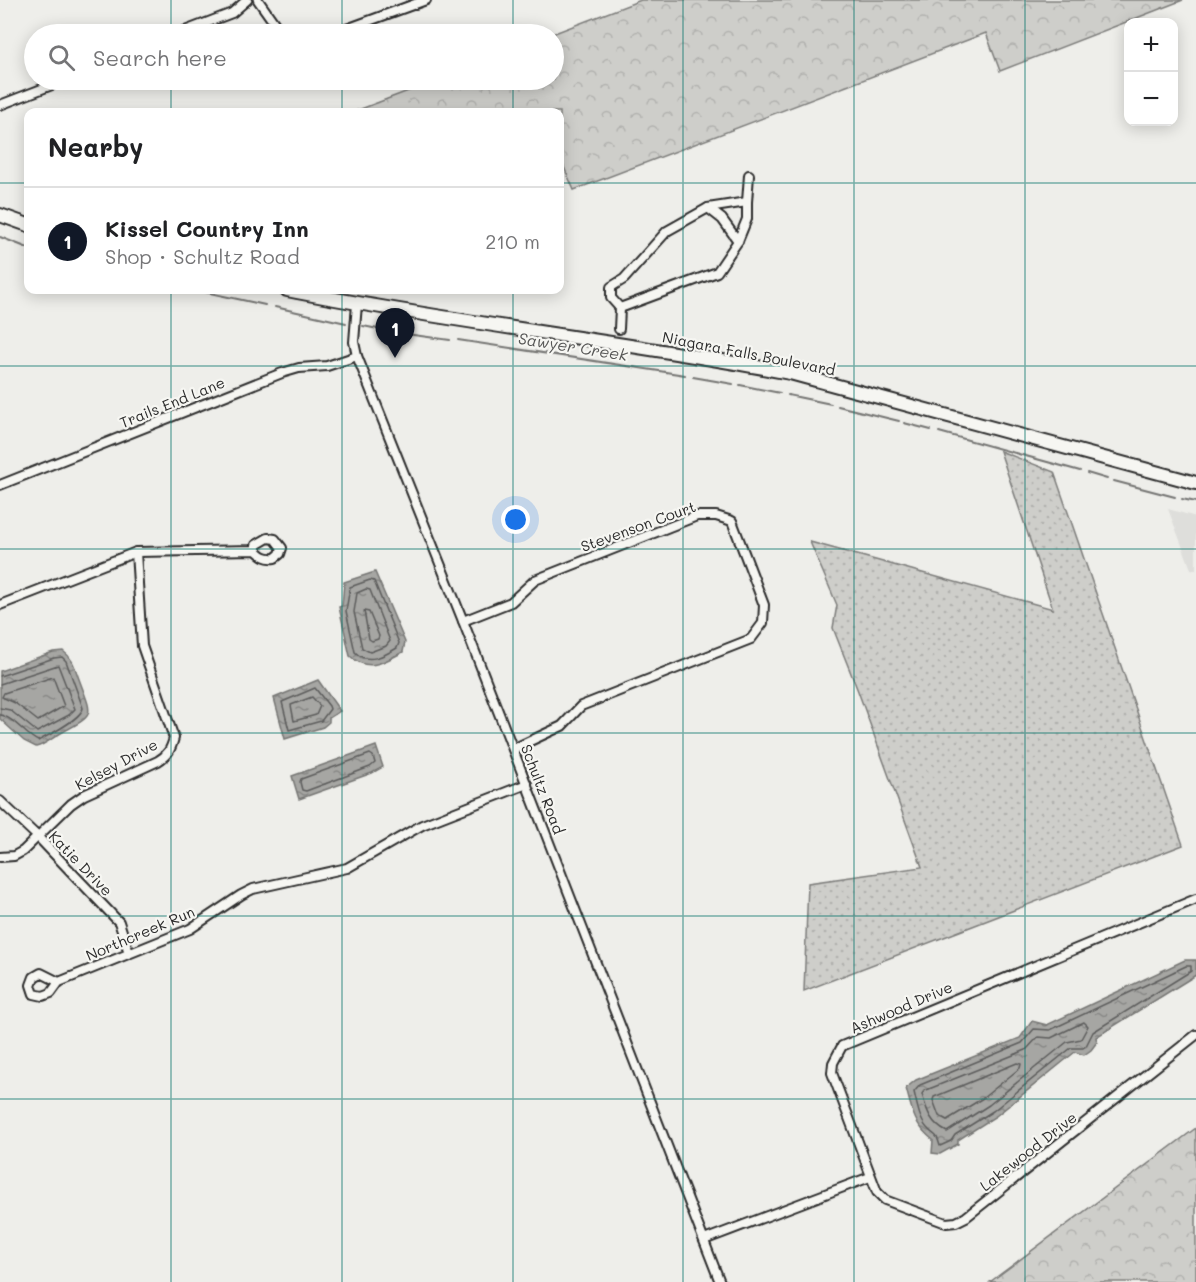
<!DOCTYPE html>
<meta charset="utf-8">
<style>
:root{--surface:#fff;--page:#f2f2f2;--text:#202124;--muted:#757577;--line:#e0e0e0;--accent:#111827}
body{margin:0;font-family:Mali,sans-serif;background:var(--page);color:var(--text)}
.controls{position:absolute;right:18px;top:18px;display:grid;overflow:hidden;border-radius:12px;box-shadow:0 3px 15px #0003}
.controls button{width:54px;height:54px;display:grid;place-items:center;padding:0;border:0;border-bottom:2px solid var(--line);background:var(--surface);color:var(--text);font:30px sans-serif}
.you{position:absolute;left:516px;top:520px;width:21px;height:21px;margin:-15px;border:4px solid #fff;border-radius:50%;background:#1a73e8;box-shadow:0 0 0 9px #1a73e833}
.badge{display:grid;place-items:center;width:39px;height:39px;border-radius:50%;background:var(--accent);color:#fff;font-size:20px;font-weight:700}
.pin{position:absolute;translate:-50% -50px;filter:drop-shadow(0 2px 3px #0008)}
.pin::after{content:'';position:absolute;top:32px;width:21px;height:18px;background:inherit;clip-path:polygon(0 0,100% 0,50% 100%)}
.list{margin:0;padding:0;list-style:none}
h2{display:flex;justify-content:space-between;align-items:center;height:78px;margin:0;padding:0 24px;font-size:26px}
h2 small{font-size:20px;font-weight:400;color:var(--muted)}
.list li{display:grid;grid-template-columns:39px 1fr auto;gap:18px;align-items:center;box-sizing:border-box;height:108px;padding:0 24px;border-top:2px solid var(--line)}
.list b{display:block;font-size:22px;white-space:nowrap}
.list p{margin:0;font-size:20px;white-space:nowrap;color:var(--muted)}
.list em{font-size:20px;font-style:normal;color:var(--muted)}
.icon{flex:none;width:33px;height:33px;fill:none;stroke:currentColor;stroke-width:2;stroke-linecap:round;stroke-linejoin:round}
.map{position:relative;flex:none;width:1196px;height:1282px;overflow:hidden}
.search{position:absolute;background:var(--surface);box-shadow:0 3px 15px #0003;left:24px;top:24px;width:540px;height:66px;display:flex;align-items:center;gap:15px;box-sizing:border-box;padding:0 21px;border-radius:33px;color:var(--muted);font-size:22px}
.panel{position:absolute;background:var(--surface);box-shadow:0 3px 15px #0003;left:24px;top:108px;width:540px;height:186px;border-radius:12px}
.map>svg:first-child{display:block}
.built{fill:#dededb}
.grass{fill:url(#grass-dots);stroke:#7c7c7a;stroke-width:1.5}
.forest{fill:url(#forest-crowns);stroke:#7c7c7a;stroke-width:1.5}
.water{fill:url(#water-ripples);stroke:#757573;stroke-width:1.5}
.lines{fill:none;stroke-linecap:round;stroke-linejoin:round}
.shore{stroke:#5c5c5b;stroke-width:1.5}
.stream{stroke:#757573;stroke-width:2}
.street-casing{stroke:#2b2b2b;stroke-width:12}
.primary-casing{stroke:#2b2b2b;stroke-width:16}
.street{stroke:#f6f6f2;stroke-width:8}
.primary{stroke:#f6f6f2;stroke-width:12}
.grid{fill:none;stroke:#0f766e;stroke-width:1.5;stroke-opacity:0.55}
.labels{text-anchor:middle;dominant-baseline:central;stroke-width:4.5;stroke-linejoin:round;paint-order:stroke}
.street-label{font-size:15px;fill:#2b2b2b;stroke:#f6f6f2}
.water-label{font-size:16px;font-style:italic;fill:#565655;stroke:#f6f6f2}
</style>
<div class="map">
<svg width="1196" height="1282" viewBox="0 0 1196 1282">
<defs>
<pattern id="grass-dots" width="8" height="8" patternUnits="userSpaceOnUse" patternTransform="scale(1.5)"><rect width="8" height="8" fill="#cececa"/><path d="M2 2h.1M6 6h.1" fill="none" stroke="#b1b1ae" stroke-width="1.8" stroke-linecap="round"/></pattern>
<pattern id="forest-crowns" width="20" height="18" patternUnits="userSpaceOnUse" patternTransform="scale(1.5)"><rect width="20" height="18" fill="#cececa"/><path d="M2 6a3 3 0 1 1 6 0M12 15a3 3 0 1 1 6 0" fill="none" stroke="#b1b1ae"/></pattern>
<pattern id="water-ripples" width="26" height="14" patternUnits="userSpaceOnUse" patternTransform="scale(1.5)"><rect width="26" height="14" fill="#a6a6a3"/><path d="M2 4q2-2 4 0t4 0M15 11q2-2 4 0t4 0" fill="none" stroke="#878785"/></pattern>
</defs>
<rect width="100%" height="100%" fill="#eeeeea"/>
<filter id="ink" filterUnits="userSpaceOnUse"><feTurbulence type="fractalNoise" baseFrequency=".0167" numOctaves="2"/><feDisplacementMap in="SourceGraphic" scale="12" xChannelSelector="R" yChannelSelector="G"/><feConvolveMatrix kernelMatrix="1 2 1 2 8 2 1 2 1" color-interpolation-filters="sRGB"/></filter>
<g filter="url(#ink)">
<!-- built -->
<polygon class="built" points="1168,509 1196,517 1196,570 1191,569"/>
<!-- grass -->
<polygon class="grass" points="1000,451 1054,472 1183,845 804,991 808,883 922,867 858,691 833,628 837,605 810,542 1053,609"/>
<!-- forest -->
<g class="forest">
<polygon points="641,0 1183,0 1000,71 986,33 574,190 560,158 560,112 353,112 437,80 554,80 552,34"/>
<polygon points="1196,1128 1196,1282 990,1282"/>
</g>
<!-- water -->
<g class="water">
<path d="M375 572 405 642 403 652C384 662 368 673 350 656L339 607 342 606 344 582Z"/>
<path d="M63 651C73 658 75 668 79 679 93 717 96 714 61 733 52 738 45 745 36 747L24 741 0 719V671L53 652Z"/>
<polygon points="318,680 340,711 329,718 329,722 323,727 285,739 274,698"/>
<polygon points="376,746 383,767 372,773 299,799 292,776"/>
<path d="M1185 960H1196V975L1096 1037 1097 1042 1091 1050 1084 1055 1075 1052 996 1116 958 1140V1144L940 1154 932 1153 933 1140C914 1125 912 1111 906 1088L916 1080 1020 1038 1032 1021 1047 1025Z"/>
</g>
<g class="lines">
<!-- shore -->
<g class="shore">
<path d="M370 580 374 581 399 643 397 648C384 656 367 665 355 652L346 611 350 587Z"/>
<polygon points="366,589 370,590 390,641 386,646 370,652 362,648 354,612 357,593"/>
<polygon points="364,611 369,612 379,636 378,639 372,641 369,639"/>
<path d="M0 676 54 658 62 657 66 661 83 708C81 719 49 735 38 741 25 735 14 717 0 715"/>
<polygon points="53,677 64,706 38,721 15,703 2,697 4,693"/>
<polyline points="0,684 58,665 75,709 69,715 37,732 10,710 0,708"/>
<polygon points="315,688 329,706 330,709 321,721 289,730 282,702"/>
<polygon points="312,697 320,706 316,715 294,721 291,705"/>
<polygon points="370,754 373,756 375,763 370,767 306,791 302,790 300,782 301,779"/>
<path d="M1186 966H1191V971L1093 1032 1086 1046 1083 1048H1071L993 1111 955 1135 951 1141 940 1146C936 1132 936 1138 927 1128 919 1119 917 1104 914 1092L920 1085 1022 1043 1034 1029 1050 1030Z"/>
<path d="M1084 1022 1088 1026 1081 1039 1067 1042 989 1105 947 1132C931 1124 927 1112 922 1094L924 1091 1026 1050 1038 1037 1051 1038Z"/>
<polygon points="1017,1063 1021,1064 1020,1068 983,1098 947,1120 939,1116 933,1100 934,1097"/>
</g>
<!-- stream -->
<g class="stream">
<polyline points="0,237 28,248"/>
<polyline points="196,290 265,305"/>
<polyline points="275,307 346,323"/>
<polyline points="363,326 398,333"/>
<polyline points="406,334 450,340"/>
<polyline points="458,340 685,375"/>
<polyline points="693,377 733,384"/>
<polyline points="740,385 780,393"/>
<polyline points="788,395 831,404"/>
<polyline points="838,406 899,421"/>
<polyline points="904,423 931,430"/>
<polyline points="939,432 1080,471"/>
<polyline points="1087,473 1107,479"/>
<polyline points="1114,481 1175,497"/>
<polyline points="1182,499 1196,502"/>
</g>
<!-- street casing -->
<g class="street-casing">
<g id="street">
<polyline points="258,0 282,34"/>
<polyline points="177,34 232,13 247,0"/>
<polyline points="333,34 426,0"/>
<polyline points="0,105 65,80"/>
<polyline points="708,208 722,219 738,241"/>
<polyline points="357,304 354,342 357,356 463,621 720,1282"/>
<polyline points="620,308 717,272 738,241 747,219 747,202"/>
<polyline points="619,329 620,308 611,298 611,287 624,279 667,231 708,208 747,202 749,175"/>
<polyline points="0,485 282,373 299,368 327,366 357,356"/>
<path d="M0 605 136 552 256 550C262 556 266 559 275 558L280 554 282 548 275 539 268 538 256 545V550"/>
<polyline points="463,621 511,602 535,580 697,516 716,516 732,521 764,605 763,623 751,639 581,706 562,726 513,749"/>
<polyline points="0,801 38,837 119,922 129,953"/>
<path d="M0 857 14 856 23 851 71 804 84 795 158 761C168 755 171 749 174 738L142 646 136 552"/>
<polyline points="1196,899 842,1046 833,1063 832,1073 877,1192 885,1200 946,1223 956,1222 966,1217 1196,1035"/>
<polyline points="59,982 51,993 43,996 34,994 31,985 34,977 41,973 59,982 190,929 241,895 253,889 347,868 422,825 527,784"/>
<polyline points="704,1240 870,1177"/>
</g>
</g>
<!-- primary casing -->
<g class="primary-casing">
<g id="primary">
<polyline points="0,215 28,225"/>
<path d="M287 290C454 323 623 341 790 373L1196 483"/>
</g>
</g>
<!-- street -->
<use href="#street" class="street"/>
<!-- primary -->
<use href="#primary" class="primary"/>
</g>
</g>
<!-- grid -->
<path class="grid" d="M171 0V34M342 0V34M513 0V34M683 0V1282M854 0V1282M1025 0V1282M171 80V112M342 80V112M513 80V112M0 183H28M560 183H1196M171 290V1282M342 290V1282M513 290V1282M0 366H1196M0 549H1196M0 733H1196M0 916H1196M0 1099H1196"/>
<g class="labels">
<!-- street labels -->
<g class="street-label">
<text transform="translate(749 353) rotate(11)">Niagara Falls Boulevard</text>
<text transform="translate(172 402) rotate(-22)">Trails End Lane</text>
<text transform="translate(638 526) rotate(-20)">Stevenson Court</text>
<text transform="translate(116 764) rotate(-28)">Kelsey Drive</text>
<text transform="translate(543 789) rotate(69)">Schultz Road</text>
<text transform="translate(81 863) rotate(46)">Katie Drive</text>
<text transform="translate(140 933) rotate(-23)">Northcreek Run</text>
<text transform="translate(901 1007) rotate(-23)">Ashwood Drive</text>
<text transform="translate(1028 1151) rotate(-38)">Lakewood Drive</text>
</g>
<!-- water labels -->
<g class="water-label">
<text transform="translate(573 346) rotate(9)">Sawyer Creek</text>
</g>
</g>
</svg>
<div class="controls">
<button>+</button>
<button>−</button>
</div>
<div class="you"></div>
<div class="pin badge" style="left:395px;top:358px">1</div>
<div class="search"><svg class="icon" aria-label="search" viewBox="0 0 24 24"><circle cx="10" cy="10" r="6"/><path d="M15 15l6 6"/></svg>Search here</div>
<section class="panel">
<h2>Nearby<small></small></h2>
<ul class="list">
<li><span class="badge">1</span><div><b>Kissel Country Inn</b><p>Shop · Schultz Road</p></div><em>210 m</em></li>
</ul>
</section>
</div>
